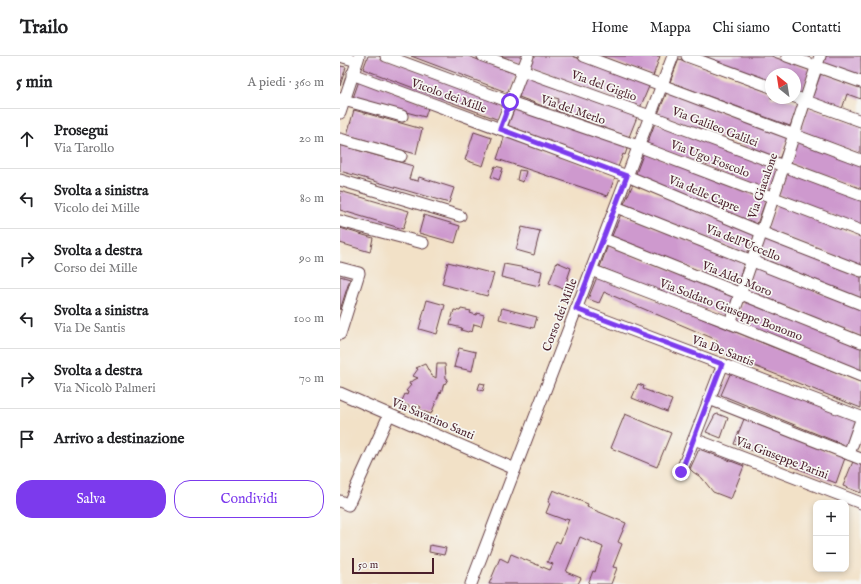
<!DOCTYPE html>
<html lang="it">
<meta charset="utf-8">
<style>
:root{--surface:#fff;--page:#f2f2f2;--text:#202124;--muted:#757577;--line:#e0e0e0;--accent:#7c3aed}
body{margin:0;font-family:"IM FELL English",serif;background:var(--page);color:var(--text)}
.controls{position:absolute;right:12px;bottom:12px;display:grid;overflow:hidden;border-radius:8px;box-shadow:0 2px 6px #0003}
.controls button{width:36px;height:36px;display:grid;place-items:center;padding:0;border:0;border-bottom:1px solid var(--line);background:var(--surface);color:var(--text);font:20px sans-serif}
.compass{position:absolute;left:425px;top:12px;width:36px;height:36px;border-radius:50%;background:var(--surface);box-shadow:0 2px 6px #0003;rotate:330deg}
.scale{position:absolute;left:12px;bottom:10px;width:82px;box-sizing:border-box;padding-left:4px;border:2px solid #4a1f2b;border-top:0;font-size:11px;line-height:14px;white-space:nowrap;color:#4a1f2b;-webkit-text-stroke:3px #f6f6f2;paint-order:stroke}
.stop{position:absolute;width:12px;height:12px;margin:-9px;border:3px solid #7c3aed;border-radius:50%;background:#fff}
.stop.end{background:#7c3aed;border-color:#fff;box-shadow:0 1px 4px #0008}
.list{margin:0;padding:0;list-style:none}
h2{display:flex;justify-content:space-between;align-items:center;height:52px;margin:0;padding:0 16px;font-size:17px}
h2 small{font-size:13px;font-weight:400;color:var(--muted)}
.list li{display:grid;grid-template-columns:26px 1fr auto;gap:12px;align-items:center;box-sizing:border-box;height:60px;padding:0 16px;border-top:1px solid var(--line)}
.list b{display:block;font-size:15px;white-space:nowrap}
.list p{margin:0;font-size:13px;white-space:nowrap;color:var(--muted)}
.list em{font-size:13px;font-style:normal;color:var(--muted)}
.actions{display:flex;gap:8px;padding:12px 16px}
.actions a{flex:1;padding:9px 0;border:1px solid var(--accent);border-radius:16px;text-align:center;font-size:14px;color:var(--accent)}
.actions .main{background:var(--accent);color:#fff}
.icon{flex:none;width:22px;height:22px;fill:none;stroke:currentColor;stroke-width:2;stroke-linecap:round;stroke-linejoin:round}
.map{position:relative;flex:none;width:521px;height:528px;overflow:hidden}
header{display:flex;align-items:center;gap:24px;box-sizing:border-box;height:56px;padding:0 20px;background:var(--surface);border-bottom:1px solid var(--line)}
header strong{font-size:19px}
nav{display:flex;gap:22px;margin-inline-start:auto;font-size:14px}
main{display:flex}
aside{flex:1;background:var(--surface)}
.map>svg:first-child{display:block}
.building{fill:#ce99ce}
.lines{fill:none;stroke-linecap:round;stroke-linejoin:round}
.minor-casing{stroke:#633c42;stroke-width:13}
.minor{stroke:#fff;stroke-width:11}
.route{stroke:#7c3aed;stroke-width:5}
.labels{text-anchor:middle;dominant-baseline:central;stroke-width:3.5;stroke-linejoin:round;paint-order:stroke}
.street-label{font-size:12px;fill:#4a1f2b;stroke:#f6f6f2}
</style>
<header>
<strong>Trailo</strong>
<nav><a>Home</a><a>Mappa</a><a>Chi siamo</a><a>Contatti</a></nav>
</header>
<main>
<aside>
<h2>5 min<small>A piedi · 360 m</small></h2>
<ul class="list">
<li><svg class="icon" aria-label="ahead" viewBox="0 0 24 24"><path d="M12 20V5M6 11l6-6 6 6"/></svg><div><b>Prosegui</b><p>Via Tarollo</p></div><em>20 m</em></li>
<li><svg class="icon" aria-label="left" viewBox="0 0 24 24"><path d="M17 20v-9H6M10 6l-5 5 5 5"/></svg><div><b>Svolta a sinistra</b><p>Vicolo dei Mille</p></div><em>80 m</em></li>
<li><svg class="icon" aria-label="right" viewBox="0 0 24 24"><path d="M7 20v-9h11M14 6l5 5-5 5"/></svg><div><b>Svolta a destra</b><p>Corso dei Mille</p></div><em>90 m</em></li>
<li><svg class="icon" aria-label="left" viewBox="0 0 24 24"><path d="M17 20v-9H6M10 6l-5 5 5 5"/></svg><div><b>Svolta a sinistra</b><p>Via De Santis</p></div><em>100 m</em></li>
<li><svg class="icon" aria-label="right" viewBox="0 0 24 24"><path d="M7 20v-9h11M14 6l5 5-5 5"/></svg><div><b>Svolta a destra</b><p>Via Nicolò Palmeri</p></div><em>70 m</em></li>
<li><svg class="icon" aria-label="arrive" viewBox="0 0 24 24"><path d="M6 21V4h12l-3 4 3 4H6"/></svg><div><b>Arrivo a destinazione</b></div></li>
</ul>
<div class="actions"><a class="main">Salva</a><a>Condividi</a></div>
</aside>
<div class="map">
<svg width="521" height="528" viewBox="0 0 521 528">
<rect width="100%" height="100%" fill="#f6f6f2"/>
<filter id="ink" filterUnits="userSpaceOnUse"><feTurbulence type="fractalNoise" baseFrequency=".025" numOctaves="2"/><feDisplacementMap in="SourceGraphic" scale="8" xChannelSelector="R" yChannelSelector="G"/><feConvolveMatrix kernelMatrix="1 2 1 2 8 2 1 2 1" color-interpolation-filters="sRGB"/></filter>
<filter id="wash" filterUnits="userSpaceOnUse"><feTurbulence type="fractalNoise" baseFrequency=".012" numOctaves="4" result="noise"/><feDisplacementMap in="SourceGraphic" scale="16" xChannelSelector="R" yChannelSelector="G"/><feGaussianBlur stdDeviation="0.9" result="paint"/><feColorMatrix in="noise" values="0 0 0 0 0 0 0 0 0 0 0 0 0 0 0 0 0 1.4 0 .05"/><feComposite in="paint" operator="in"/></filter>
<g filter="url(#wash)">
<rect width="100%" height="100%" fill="#f2e1c7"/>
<g id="blocks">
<!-- building -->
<g class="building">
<polygon points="28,0 39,0 165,47 159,64 23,13"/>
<polygon points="71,0 128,0 176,18 169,37"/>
<polygon points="160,0 183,0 180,8"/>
<polygon points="194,0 232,0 310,28 300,52 190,11"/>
<polygon points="260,0 320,0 313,20"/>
<polygon points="356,0 431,0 470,14 461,39 455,37 455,18 431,18 431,28"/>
<polygon points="486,0 521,0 521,21 483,8"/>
<polygon points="339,3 431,37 431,42 443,42 459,48 450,70 330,26"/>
<polygon points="0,10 6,11 0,30"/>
<polygon points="481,17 521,31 521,43 507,38 502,53 472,42"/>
<polygon points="186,20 297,61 289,81 215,54 219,43 212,41 208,52 179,41"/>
<polygon points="20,22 89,49 85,61 13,42"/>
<polygon points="327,36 448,81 439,103 318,58"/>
<polygon points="176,48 288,90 285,99 283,98 278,111 168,70"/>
<polygon points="469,52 521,71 521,98 460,75"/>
<polygon points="14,54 82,73 76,98 7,79"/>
<polygon points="315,67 437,113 429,134 307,88"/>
<polygon points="134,76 152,82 143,110 125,104"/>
<polygon points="165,79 275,121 268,140 157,103"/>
<polygon points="457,85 521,108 521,133 449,107"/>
<polygon points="0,89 73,110 69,123 78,125 79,121 114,132 109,147 0,115"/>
<polygon points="304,96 426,144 417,168 295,120"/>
<polygon points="155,110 163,112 159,124 151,121"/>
<polygon points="179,114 186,115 183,126 177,124"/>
<polygon points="447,116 521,143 521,170 439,139"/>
<polygon points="293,128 415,178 407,198 284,148"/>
<polygon points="0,135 69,155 63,173 0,154"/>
<polygon points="437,148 521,181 521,210 427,174"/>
<polygon points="281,158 404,207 397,230 272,180"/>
<polygon points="84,159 120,170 115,187 79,177"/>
<polygon points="182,171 200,175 194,199 176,194"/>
<polygon points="0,172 33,182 30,196 0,187"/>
<polygon points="424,182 521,220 521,243 417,202"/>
<polygon points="268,189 394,239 386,261 260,211"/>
<polygon points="108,206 154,218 147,240 102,228"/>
<polygon points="217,206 231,212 224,233 209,227"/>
<polygon points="164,208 202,215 199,230 161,221"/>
<polygon points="414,210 521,253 521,280 406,234"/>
<polygon points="0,220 10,223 0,254"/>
<polygon points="257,221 521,326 521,352 374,294 377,284 264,236 259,247 248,243"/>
<polygon points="404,243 521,290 521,316 395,265"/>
<polygon points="87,244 105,249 97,278 79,273"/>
<polygon points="162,252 197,261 194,272 159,263"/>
<polygon points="121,253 131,255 130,257 136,259 137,257 144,259 141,270 134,268 132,276 129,275 128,276 121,274 122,272 110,269 114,254 120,255"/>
<polygon points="119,292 136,296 132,315 114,311"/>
<polygon points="85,308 91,319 96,322 97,308 105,308 106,322 108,323 105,328 104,327 101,337 100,336 91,358 79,354 81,351 77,349 76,353 61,347 65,338 67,339 68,336 66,335 71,329 69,328 70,326 78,322 73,320 78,313 76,312"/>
<polygon points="391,316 518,365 509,391 381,339"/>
<polygon points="140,327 145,328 143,335 138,333"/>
<polygon points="298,328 304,330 303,333 332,344 327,356 292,342"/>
<polygon points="285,358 331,377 317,411 271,392"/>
<polygon points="378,358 388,362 381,382 366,376 375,359"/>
<polygon points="404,363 505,402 496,427 394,388"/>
<polygon points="359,393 404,410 391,443 373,436 362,422 353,416 350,413"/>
<polygon points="514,403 521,406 521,437 503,430"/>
<polygon points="213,434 248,448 247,451 286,467 278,486 282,488 273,511 277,512 271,528 248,528 253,515 255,516 263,491 240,481 226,516 241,522 238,528 149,528 160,502 168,506 171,498 210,514 213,508 207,506 208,504 216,485 220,487 229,463 226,462 225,464 206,457 210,447 208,446"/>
<polygon points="90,489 106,492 104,499 89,496"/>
</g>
</g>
</g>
<g filter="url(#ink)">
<use href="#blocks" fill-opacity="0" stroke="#633c42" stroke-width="1"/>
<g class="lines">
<!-- minor casing -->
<g class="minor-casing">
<g id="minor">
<polyline points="0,0 17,5"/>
<polyline points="46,0 170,46 298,90 521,175"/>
<polyline points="143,0 310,60 521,139"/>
<polyline points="244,0 521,104"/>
<polyline points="347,0 431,31"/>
<polyline points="447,0 521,26"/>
<polyline points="12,18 287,120 421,176 521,215"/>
<polyline points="455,41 521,65"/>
<polyline points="0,43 62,60"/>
<polyline points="0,57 19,0"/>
<polyline points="160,73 188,0"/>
<polyline points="0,83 61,100"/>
<polyline points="0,124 120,160"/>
<polyline points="276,151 521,248"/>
<polyline points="0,165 83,187"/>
<polyline points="264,183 521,286"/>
<polyline points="0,212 19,217 0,278"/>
<polyline points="251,214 390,267 521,320"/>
<polyline points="236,253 521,361"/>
<path d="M390 267C422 179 450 89 480 0"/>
<polyline points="0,337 175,413"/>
<polyline points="369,343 521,403"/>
<polyline points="354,383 521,447"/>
<polyline points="509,398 521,364"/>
<polyline points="341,416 383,308"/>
<polyline points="0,445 8,449 49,359"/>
<polyline points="131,528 333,0"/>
</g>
</g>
<!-- minor -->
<use href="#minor" class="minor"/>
</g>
</g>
<g class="lines" filter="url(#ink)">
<!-- route -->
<polyline class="route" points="170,46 160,73 287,120 236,253 382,308 341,416"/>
</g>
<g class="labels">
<!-- street labels -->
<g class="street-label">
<text transform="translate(264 30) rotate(20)">Via del Giglio</text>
<text transform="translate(109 40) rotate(20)">Vicolo dei Mille</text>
<text transform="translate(233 54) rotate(19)">Via del Merlo</text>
<text transform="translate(375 71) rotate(21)">Via Galileo Galilei</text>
<text transform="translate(370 103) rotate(21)">Via Ugo Foscolo</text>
<text transform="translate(423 130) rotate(-71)">Via Giacalone</text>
<text transform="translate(364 138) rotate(23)">Via delle Capre</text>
<text transform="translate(403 187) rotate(22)">Via dell'Uccello</text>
<text transform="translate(397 223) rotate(22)">Via Aldo Moro</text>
<text transform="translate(391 254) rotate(21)">Via Soldato Giuseppe Bonomo</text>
<text transform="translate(220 259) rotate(-69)">Corso dei Mille</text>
<text transform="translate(383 295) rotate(21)">Via De Santis</text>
<text transform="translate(93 363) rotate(23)">Via Savarino Santi</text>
<text transform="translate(442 402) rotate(21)">Via Giuseppe Parini</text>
</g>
</g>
</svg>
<div class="controls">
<button>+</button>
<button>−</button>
</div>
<svg class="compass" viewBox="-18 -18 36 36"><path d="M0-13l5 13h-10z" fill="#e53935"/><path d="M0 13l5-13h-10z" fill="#757577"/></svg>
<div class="scale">50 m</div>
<div class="stop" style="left:170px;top:46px"></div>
<div class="stop end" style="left:341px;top:416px"></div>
</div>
</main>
